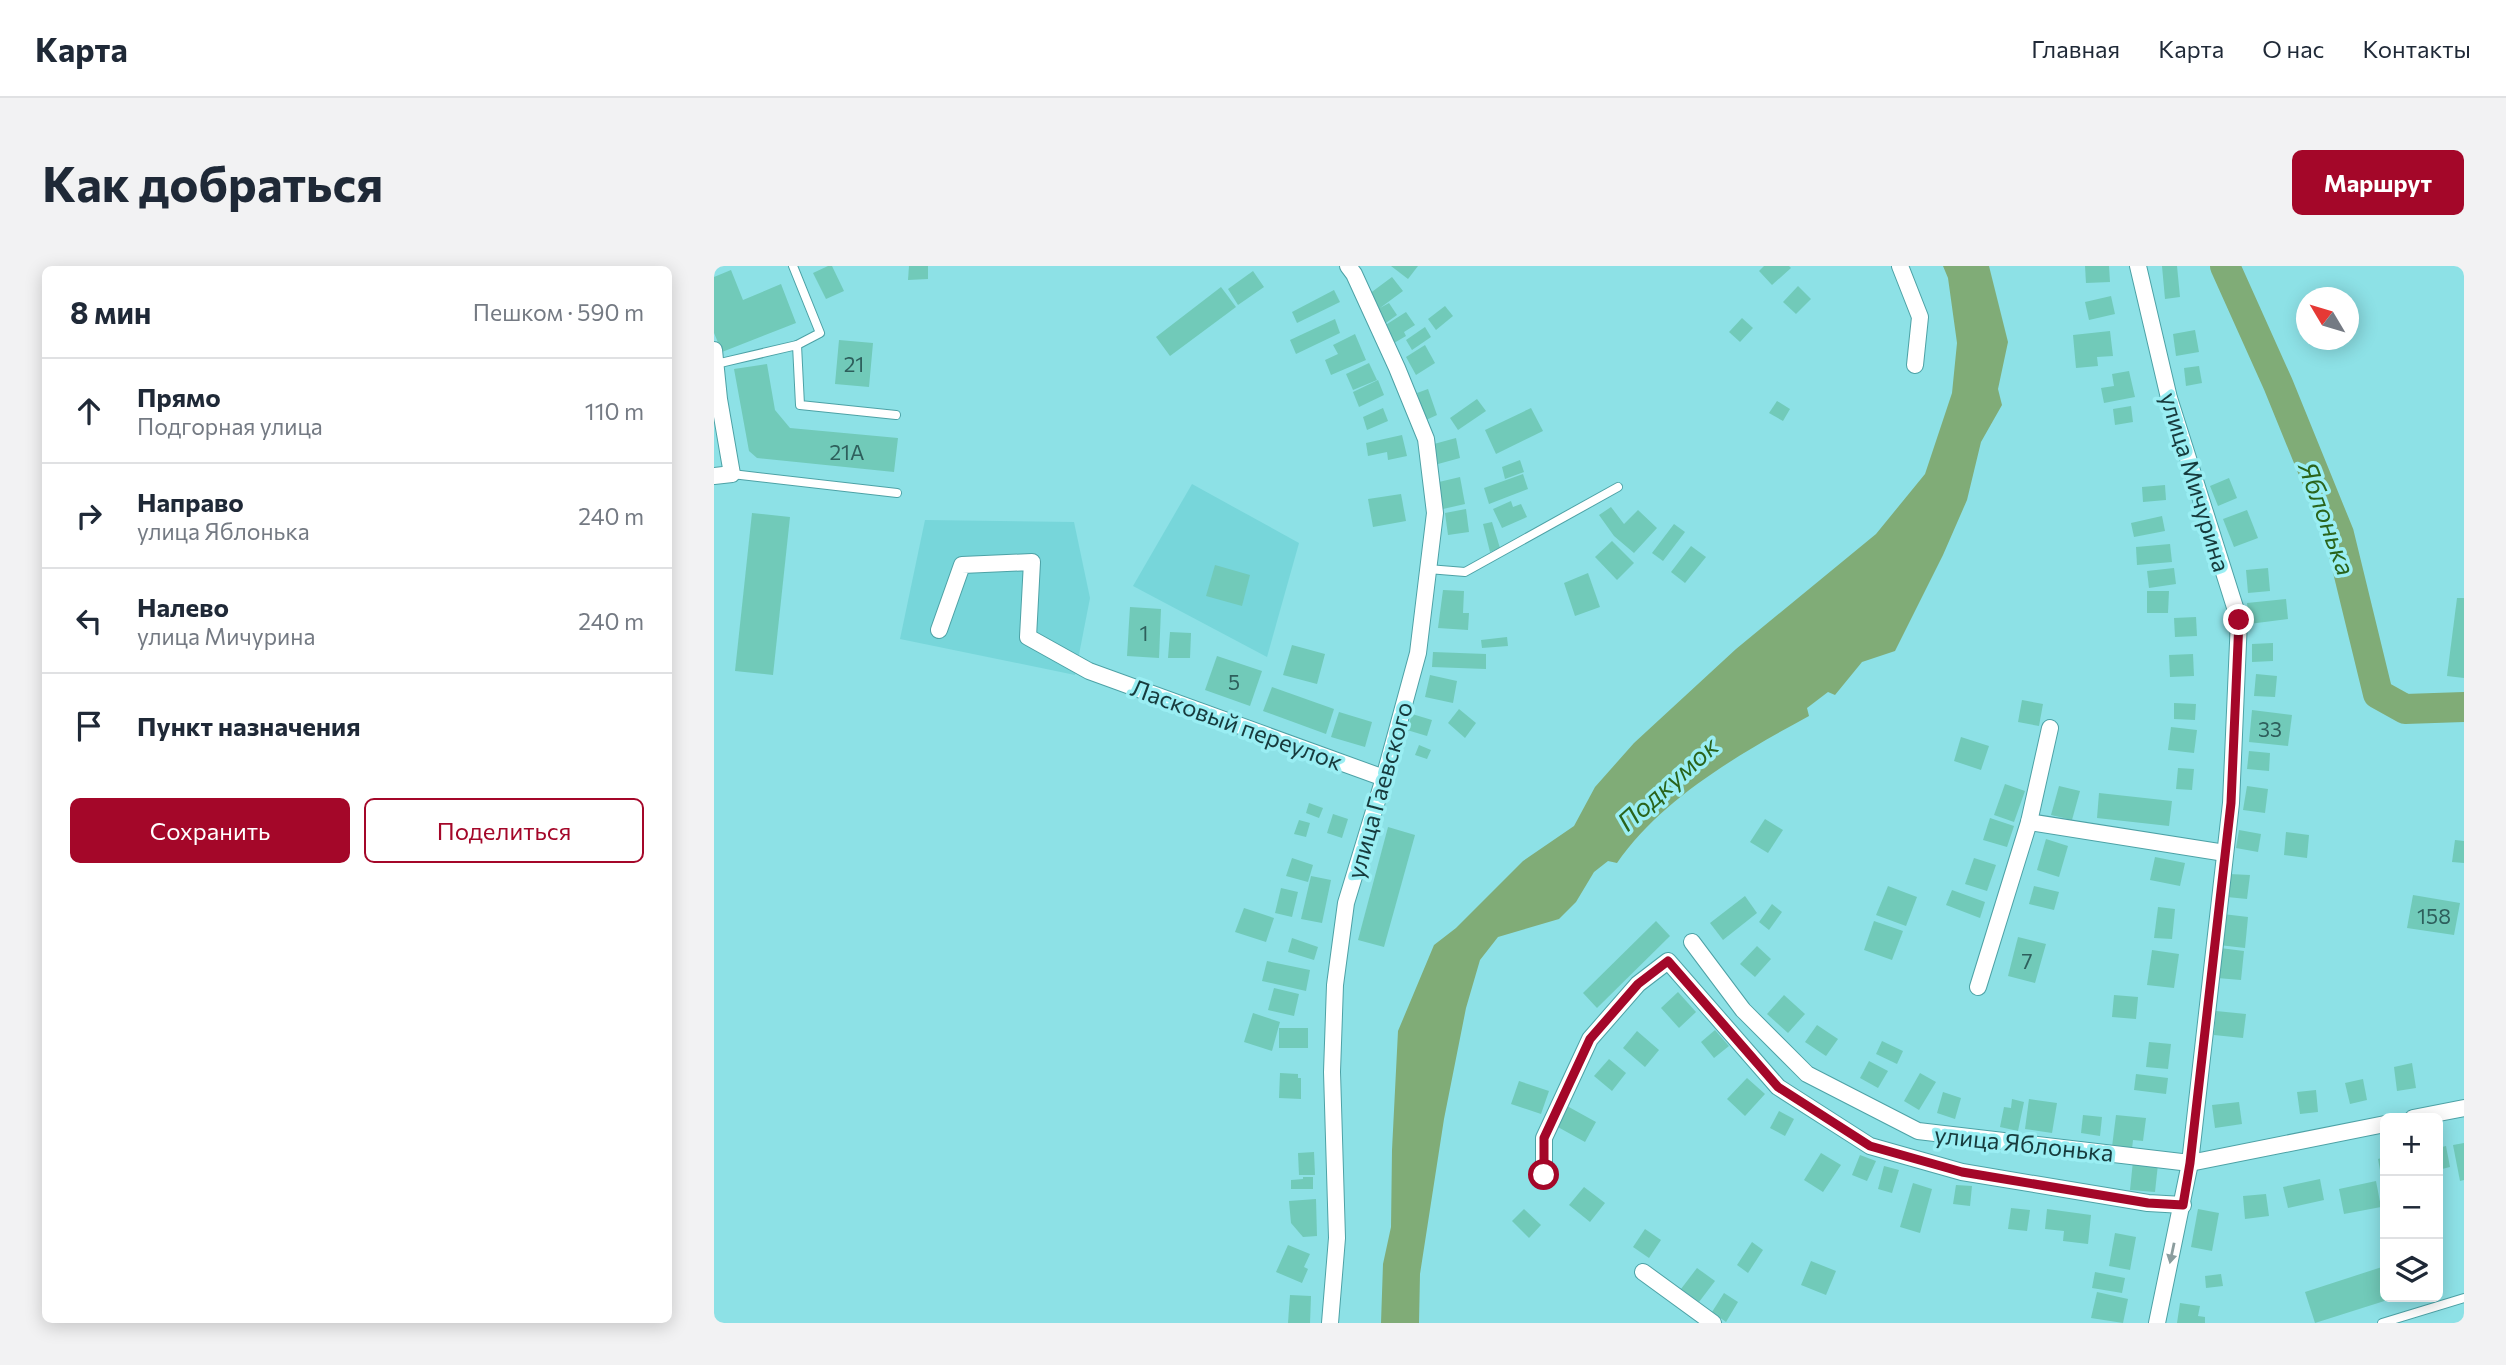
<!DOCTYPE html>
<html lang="ru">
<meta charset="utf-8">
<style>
:root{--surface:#fff;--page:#f2f2f3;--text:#1f2937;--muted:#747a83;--line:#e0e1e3;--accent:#a40729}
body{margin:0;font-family:Commissioner,sans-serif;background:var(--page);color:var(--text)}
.controls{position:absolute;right:21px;bottom:21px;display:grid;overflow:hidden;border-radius:10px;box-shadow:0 4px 18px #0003}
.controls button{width:63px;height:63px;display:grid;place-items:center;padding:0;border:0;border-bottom:2px solid var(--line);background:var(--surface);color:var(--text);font:35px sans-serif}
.compass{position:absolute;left:1582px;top:21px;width:63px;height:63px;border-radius:50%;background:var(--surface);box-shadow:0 4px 18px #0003;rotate:308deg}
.stop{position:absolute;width:21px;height:21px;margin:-16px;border:5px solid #a40729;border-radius:50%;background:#fff}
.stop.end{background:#a40729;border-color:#fff;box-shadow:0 2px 7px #0008}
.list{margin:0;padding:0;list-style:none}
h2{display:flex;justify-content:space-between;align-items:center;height:91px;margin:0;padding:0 28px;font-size:30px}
h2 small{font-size:23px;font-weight:400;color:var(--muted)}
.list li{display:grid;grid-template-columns:46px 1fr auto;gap:21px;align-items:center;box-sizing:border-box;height:105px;padding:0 28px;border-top:2px solid var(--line)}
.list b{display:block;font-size:26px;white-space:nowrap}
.list p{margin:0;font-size:23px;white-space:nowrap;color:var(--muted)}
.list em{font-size:23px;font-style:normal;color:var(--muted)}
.actions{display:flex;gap:14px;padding:21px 28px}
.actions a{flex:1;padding:16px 0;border:2px solid var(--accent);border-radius:10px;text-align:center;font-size:24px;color:var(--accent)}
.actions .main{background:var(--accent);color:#fff}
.icon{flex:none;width:38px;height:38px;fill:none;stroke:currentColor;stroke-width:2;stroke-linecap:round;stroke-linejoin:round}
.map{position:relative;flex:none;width:1750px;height:1057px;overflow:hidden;border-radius:10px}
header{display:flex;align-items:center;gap:42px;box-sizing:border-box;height:98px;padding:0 35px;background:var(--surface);border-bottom:2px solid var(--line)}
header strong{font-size:33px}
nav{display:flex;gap:38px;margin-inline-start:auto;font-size:24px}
.intro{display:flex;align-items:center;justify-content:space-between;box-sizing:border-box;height:168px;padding:0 42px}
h1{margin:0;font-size:49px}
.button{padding:18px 32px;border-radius:10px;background:var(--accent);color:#fff;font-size:24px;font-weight:700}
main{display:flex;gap:42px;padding:0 42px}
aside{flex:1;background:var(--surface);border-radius:10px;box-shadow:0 4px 18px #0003}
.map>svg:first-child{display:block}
.built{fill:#77d6da}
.water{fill:#80ac77}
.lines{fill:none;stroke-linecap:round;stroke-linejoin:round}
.river{stroke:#80ac77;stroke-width:30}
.building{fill:#71cab9}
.lane-casing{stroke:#4da2a6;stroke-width:10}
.street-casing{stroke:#4da2a6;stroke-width:18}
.lane{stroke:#fff;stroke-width:8}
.street{stroke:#fff;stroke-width:16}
.oneway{fill:#8b9d9e}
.route{stroke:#a40729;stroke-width:9}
.labels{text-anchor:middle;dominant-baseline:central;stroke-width:7;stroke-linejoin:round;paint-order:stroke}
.number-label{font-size:21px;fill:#2e5f5c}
.street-label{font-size:24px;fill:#173b3d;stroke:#9aeef3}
.water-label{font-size:26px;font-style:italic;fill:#2a641c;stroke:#9aeef3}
</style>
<header>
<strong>Карта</strong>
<nav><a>Главная</a><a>Карта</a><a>О нас</a><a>Контакты</a></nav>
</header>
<div class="intro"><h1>Как добраться</h1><a class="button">Маршрут</a></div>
<main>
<aside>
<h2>8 мин<small>Пешком · 590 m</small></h2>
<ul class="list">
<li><svg class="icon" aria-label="ahead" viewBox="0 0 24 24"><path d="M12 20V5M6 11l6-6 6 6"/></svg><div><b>Прямо</b><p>Подгорная улица</p></div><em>110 m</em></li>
<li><svg class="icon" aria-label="right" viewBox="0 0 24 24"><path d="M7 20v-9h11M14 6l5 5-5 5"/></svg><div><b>Направо</b><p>улица Яблонька</p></div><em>240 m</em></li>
<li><svg class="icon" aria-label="left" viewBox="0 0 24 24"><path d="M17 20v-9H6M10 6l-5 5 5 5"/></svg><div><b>Налево</b><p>улица Мичурина</p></div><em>240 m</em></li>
<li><svg class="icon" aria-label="arrive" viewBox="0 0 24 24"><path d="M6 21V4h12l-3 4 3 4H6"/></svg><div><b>Пункт назначения</b></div></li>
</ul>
<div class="actions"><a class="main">Сохранить</a><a>Поделиться</a></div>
</aside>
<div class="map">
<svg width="1750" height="1057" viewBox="0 0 1750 1057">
<rect width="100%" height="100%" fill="#8de1e6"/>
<!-- built -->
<g class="built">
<polygon points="478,218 585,277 553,391 419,320"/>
<polygon points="211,254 360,256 376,332 361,409 186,373"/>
</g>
<!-- water -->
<path class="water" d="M1229 0H1275L1294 76 1284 123 1288 139 1267 176 1253 234 1229 289 1181 385 1148 396 1121 429 1114 426 1093 442 1095 450C1027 487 948 532 903 597L894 595 880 606 862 636 845 653 784 671 766 694 752 742 730 853 706 1008 705 1057H667L669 998 677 961 678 884 684 765 720 679 742 662 809 595 860 560 881 521 920 477 1022 383 1162 268 1211 208 1238 127 1243 77 1234 12Z"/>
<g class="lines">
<!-- river -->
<polyline class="river" points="1511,0 1564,118 1625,268 1664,428 1691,443 1750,441"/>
</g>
<!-- building -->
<g class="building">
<polygon points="114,0 118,0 130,25 112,33 99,7"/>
<polygon points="195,0 214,0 214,13 194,14"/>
<polygon points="677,0 704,0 694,13"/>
<polygon points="1050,0 1075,0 1077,2 1058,19 1045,5"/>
<polygon points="1371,0 1395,0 1396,16 1372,17"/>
<polygon points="1448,0 1463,0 1466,31 1451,33"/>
<polygon points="17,4 29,34 67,18 82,57 8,86 0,67 0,11"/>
<polygon points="539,5 550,21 524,39 514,23"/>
<polygon points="678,11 689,25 666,42 675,37 683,49 669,59 651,31"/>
<polygon points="1084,20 1097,33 1082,48 1069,36"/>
<polygon points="507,21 522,41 456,90 442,71"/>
<polygon points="620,24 626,36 583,57 578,46"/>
<polygon points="1397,30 1401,48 1375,54 1371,36"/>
<polygon points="731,40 739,50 722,64 714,53"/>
<polygon points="692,46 701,59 690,66 692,70 680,77 670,60"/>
<polygon points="1028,52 1039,62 1026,76 1015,66"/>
<polygon points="621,53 626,67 582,88 576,74"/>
<polygon points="711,61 717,71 698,84 692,74"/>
<polygon points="1481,64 1485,86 1462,90 1459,68"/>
<polygon points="1396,65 1399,90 1383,91 1384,100 1362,102 1359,69"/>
<polygon points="641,68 652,94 617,109 611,94 624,88 619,79"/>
<polygon points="125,74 159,77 155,121 121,118"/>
<polygon points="711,79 721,97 702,109 692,91"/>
<polygon points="655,97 663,114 639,124 632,108"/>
<polygon points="53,98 61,144 76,162 184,172 180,206 43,192 35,185 20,103"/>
<polygon points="1485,100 1488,117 1472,120 1470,102"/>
<polygon points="1415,105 1421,131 1390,137 1387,122 1400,120 1398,108"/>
<polygon points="664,114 670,129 645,141 639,126"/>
<polygon points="714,123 723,149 712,154 703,127"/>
<polygon points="763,133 772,145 744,164 736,152"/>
<polygon points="1063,135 1076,143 1069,155 1055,147"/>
<polygon points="1417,140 1419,156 1401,159 1399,143"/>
<polygon points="669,142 674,155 653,164 649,151"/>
<polygon points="817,142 829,165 782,188 771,164"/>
<polygon points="688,169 693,190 674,194 673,186 654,190 652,177"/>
<polygon points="742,172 746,192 724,198 720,178"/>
<polygon points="806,194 810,206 791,213 788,201"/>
<polygon points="809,208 814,223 775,238 770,222"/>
<polygon points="746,211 751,238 729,243 725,216"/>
<polygon points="1515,212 1523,232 1504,240 1496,220"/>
<polygon points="1451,219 1452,234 1429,236 1428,221"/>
<polygon points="687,228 692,255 659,261 654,233"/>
<polygon points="797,235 799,241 807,238 813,251 788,262 779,243"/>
<polygon points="897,241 910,258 924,244 943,262 920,287 900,270 885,249"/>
<polygon points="752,243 755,266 734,269 731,247"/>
<polygon points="1533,244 1544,272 1520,281 1509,253"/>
<polygon points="38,247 76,251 59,409 21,405"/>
<polygon points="1448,250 1451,265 1420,271 1417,257"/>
<polygon points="778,256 786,282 776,286 769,258"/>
<polygon points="960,258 971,266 949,295 938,287"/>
<polygon points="898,275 920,297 903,314 881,291"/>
<polygon points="1456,278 1458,296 1423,299 1422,281"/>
<polygon points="977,280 992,291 971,317 957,306"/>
<polygon points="501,299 536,309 528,340 492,330"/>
<polygon points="1460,302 1462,318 1435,322 1433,305"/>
<polygon points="1554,302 1556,325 1534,327 1532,304"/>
<polygon points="874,307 886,341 861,350 850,317"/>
<polygon points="729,324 750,325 749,347 755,347 754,364 724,362"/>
<polygon points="1433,325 1455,325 1454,347 1433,347"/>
<polygon points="1743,332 1750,332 1750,412 1733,410"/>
<polygon points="1572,333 1574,353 1535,358 1533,337"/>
<polygon points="416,341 447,343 445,392 413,390"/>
<polygon points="1482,351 1483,370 1461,371 1460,352"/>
<polygon points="456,366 477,367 476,392 454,392"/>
<polygon points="793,371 794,380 768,382 767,374"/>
<polygon points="1559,377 1559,395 1538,396 1538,378"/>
<polygon points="578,379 611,388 603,418 569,409"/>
<polygon points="719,386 772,388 772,403 718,401"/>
<polygon points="1479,388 1480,410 1456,411 1455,389"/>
<polygon points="503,390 548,405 536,440 491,424"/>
<polygon points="1542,408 1563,410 1561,431 1540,430"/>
<polygon points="716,409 743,415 739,437 711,431"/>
<polygon points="558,421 620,443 612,468 549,445"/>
<polygon points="1308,434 1329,438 1325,460 1304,456"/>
<polygon points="1460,437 1482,438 1481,454 1460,453"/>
<polygon points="745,443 762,457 751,472 734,457"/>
<polygon points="1538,444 1578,449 1574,480 1535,476"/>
<polygon points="625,446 658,456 651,481 617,471"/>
<polygon points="698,448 718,454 713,470 693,464"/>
<polygon points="1457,461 1483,464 1480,487 1454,484"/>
<polygon points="1247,471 1275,480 1267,504 1240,495"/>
<polygon points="705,479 717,484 713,493 701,489"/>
<polygon points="1535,485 1556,487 1555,505 1533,503"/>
<polygon points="1464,502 1480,503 1478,524 1462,523"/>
<polygon points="1291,518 1311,525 1300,556 1280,549"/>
<polygon points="1345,520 1366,525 1358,554 1337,549"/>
<polygon points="1533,520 1554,523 1551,547 1529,544"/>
<polygon points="1385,527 1458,535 1455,560 1383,552"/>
<polygon points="595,537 609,542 605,552 592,547"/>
<polygon points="619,548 634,553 628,572 613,567"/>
<polygon points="1276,552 1300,560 1293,581 1269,574"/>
<polygon points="1051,553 1069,564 1054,587 1036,576"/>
<polygon points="585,554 596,557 592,571 580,568"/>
<polygon points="674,561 701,569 670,681 644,674"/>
<polygon points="1525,564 1547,568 1544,586 1522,582"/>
<polygon points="1572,566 1595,569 1593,592 1570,589"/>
<polygon points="1332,573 1354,580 1345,611 1323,604"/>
<polygon points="1741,574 1750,575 1750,597 1738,596"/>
<polygon points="1441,591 1471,597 1466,620 1436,614"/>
<polygon points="578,592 599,599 594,616 572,610"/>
<polygon points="1260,592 1282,599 1273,625 1251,618"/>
<polygon points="1515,608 1536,609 1533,633 1513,631"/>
<polygon points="597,610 617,614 608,657 587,653"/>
<polygon points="1174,620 1203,631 1192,660 1162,649"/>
<polygon points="1320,620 1345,626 1340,644 1315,638"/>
<polygon points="567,622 584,626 578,651 561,647"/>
<polygon points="1238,624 1271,636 1266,652 1232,639"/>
<polygon points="1699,629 1746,637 1740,669 1693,662"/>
<polygon points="1031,630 1043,647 1009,674 996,657"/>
<polygon points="1058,638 1068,646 1055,664 1045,656"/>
<polygon points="1444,641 1461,643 1458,673 1440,672"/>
<polygon points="530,642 560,652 552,676 521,666"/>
<polygon points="1509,648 1534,651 1531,682 1505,679"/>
<polygon points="942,655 956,670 883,742 869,727"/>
<polygon points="1160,655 1189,665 1178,694 1150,684"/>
<polygon points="1304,671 1332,678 1321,717 1294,710"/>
<polygon points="578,672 604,681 600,694 574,686"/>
<polygon points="1043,680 1057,693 1041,711 1026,698"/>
<polygon points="1506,682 1530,685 1527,714 1503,712"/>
<polygon points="1438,684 1465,688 1460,722 1433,719"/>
<polygon points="553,695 596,704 592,725 548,715"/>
<polygon points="560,722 585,728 580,750 554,744"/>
<polygon points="964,726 982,746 965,762 947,742"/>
<polygon points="1070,729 1091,748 1074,767 1053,748"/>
<polygon points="1400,729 1424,731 1422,753 1398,751"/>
<polygon points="1502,745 1532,748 1529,772 1500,769"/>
<polygon points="539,747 566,756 558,785 530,776"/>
<polygon points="1103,759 1124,773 1112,790 1091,776"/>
<rect x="565" y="762" width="29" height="20"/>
<polygon points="1001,764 1015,780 1000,792 987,776"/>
<polygon points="923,765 945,784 931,801 909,782"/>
<polygon points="1168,775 1189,785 1183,798 1162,788"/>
<polygon points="1435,776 1457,778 1454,803 1432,801"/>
<polygon points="895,793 912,807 898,825 880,810"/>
<polygon points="1155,795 1174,805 1164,822 1146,812"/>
<polygon points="1698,797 1702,822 1683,825 1680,801"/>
<polygon points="566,807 584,808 584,812 587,812 587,833 565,832"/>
<polygon points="1206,807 1222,816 1205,844 1190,835"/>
<polygon points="1422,808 1454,812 1452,828 1420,824"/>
<polygon points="1033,812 1051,828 1031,850 1013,833"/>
<polygon points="1649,813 1653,834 1636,838 1631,817"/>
<polygon points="805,815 835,825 827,848 797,838"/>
<polygon points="1602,824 1604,846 1586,848 1583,826"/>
<polygon points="1229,826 1247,832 1241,853 1223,847"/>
<polygon points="1298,833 1310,836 1304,865 1286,861 1290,841 1297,842"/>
<polygon points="1315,833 1343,837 1338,867 1311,863"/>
<polygon points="1525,836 1528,858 1501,862 1498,839"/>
<polygon points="853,840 882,856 871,876 842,860"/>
<polygon points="1065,845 1080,853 1071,870 1056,862"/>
<polygon points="1369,849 1388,851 1386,870 1367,867"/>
<polygon points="1402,849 1432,852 1429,875 1419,874 1418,883 1398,881"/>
<polygon points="1750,877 1750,914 1746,915 1739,879"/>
<polygon points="1732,880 1736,901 1724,904 1724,882"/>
<polygon points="600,886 601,909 585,909 584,887"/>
<polygon points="1107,887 1127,899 1109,926 1090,914"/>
<polygon points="1146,889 1162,895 1153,915 1138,909"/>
<polygon points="1671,891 1671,921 1669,921 1664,893"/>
<polygon points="1419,895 1444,898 1441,926 1416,924"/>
<polygon points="1170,900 1185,904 1178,927 1164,923"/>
<polygon points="589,911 599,911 599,923 577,923 577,914 589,913"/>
<polygon points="1606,913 1610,934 1574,942 1569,921"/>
<polygon points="1662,915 1667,941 1630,948 1625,923"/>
<polygon points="1199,917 1218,923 1206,967 1186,961"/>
<polygon points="1242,919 1258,920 1256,940 1239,938"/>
<polygon points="870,921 891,937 876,956 855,939"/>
<polygon points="1552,928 1555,950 1531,953 1529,930"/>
<polygon points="602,933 603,970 589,971 577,957 575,935"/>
<polygon points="1297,942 1316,944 1313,965 1294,963"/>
<polygon points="810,943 827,959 815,972 798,955"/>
<polygon points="1333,943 1377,949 1374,978 1349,975 1350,965 1331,963"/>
<polygon points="1484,943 1505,947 1498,985 1477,981"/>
<polygon points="931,963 947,974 935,992 919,981"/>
<polygon points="1401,967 1422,971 1416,1004 1395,1000"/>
<polygon points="1038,976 1049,984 1034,1007 1023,999"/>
<polygon points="574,979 596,988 590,1001 594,1003 588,1017 562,1006"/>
<polygon points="1097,995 1122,1005 1112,1029 1087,1019"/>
<polygon points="1671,1000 1671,1031 1683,1031 1601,1057 1591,1026"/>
<polygon points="983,1002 1001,1015 985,1036 967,1023"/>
<polygon points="1381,1006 1411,1012 1408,1027 1378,1022"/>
<polygon points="1507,1008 1509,1020 1492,1022 1491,1010"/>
<polygon points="1383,1026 1414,1033 1409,1057 1377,1052"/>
<polygon points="1010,1027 1024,1036 1012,1056 998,1046"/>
<polygon points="576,1029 597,1030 596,1057 574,1057"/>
<polygon points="1466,1037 1486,1040 1484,1050 1491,1051 1491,1057 1463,1057"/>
</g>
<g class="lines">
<!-- lane casing -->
<g class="lane-casing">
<g id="lane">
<polyline points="79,0 106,67 83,79"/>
<polyline points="2,98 83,79 86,139 182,149"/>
<polyline points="18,208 183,227"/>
<polyline points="714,303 751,306 904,221"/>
<polyline points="1668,1057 1750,1032"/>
</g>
</g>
<!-- street casing -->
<g class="street-casing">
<g id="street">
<polyline points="1186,0 1206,51 1201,99"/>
<polyline points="1424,0 1455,132 1525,354 1517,537 1476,897 1443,1057"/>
<polyline points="0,84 5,133 18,208 0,210"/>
<polyline points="225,364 248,299 318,296 314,371 375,405 670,512"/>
<polyline points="1315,556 1511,587"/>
<polyline points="978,676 1029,744 1093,808 1204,865 1476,897 1671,858"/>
<polyline points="1264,721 1315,556 1336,462"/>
<polyline points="1699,852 1750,842"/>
<polyline points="830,909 830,872 876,773 924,718 954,695 1064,821 1156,880 1248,906 1434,937 1469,939"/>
<polyline points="929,1006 999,1057"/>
<polyline points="616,1057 623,972 618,806 621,719 632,637 670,512 704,387 721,247 712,173 683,102 640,8 634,0"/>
</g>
</g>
<!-- lane -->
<use href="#lane" class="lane"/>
<!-- street -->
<use href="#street" class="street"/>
</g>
<!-- one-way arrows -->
<defs><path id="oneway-solid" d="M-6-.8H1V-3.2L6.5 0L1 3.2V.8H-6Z" transform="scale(1.75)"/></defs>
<use class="oneway" href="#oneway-solid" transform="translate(1458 987) rotate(102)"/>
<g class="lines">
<!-- route -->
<polyline class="route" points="830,909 830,872 876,773 924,718 954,695 1064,821 1156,880 1248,906 1434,937 1469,939 1476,897 1517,537 1525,354"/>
</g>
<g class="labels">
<!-- number labels -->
<g class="number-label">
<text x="140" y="97">21</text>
<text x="133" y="185">21А</text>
<text x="430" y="366">1</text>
<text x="520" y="415">5</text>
<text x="1556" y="462">33</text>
<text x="1720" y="649">158</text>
<text x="1313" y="694">7</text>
</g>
<!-- street labels -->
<g class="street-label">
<text transform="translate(1482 216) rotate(73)">улица Мичурина</text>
<text transform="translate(523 458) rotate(20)">Ласковый переулок</text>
<text transform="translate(665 524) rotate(-74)">улица Гаевского</text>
<text transform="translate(1310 877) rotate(6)">улица Яблонька</text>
</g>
<!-- water labels -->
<g class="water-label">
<text transform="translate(1614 252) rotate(70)">Яблонька</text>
<text transform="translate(953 517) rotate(-42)">Подкумок</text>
</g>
</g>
</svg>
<div class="controls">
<button>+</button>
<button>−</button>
<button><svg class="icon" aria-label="layers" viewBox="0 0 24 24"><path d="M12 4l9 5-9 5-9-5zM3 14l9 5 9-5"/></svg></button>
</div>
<svg class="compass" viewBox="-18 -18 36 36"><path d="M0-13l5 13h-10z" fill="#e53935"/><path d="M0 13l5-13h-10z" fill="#747a83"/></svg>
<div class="stop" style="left:830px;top:909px"></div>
<div class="stop end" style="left:1525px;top:354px"></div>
</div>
</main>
